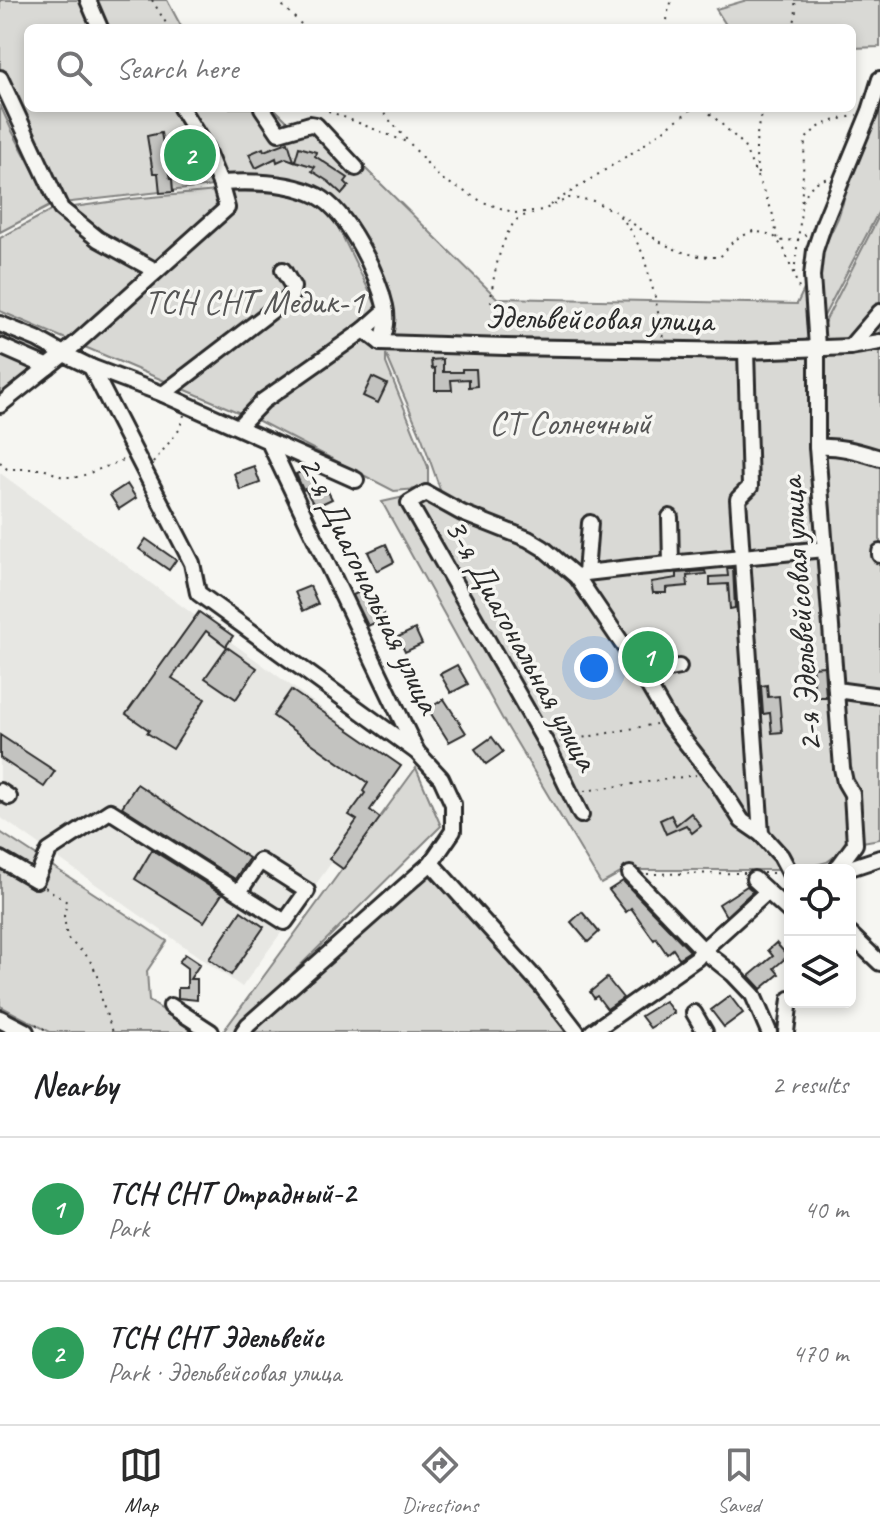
<!DOCTYPE html>
<meta charset="utf-8">
<style>
:root{--surface:#fff;--page:#f2f2f2;--text:#202124;--muted:#757577;--line:#e0e0e0;--accent:#2b2b2b}
body{margin:0;font-family:Caveat,sans-serif;background:var(--page);color:var(--text)}
.controls{position:absolute;right:24px;bottom:24px;display:grid;overflow:hidden;border-radius:12px;box-shadow:0 4px 12px #0003}
.controls button{width:72px;height:72px;display:grid;place-items:center;padding:0;border:0;border-bottom:2px solid var(--line);background:var(--surface);color:var(--text);font:40px sans-serif}
.you{position:absolute;left:594px;top:668px;width:28px;height:28px;margin:-20px;border:6px solid #fff;border-radius:50%;background:#1a73e8;box-shadow:0 0 0 12px #1a73e833}
.badge{display:grid;place-items:center;width:52px;height:52px;border-radius:50%;background:var(--accent);color:#fff;font-size:26px;font-weight:700}
.pin{position:absolute;translate:-50% -50%;border:4px solid #fff;box-shadow:0 2px 8px #0006}
.list{margin:0;padding:0;list-style:none}
h2{display:flex;justify-content:space-between;align-items:center;height:104px;margin:0;padding:0 32px;font-size:34px}
h2 small{font-size:26px;font-weight:400;color:var(--muted)}
.list li{display:grid;grid-template-columns:52px 1fr auto;gap:24px;align-items:center;box-sizing:border-box;height:144px;padding:0 32px;border-top:2px solid var(--line)}
.list b{display:block;font-size:30px;white-space:nowrap}
.list p{margin:0;font-size:26px;white-space:nowrap;color:var(--muted)}
.list em{font-size:26px;font-style:normal;color:var(--muted)}
.icon{flex:none;width:44px;height:44px;fill:none;stroke:currentColor;stroke-width:2;stroke-linecap:round;stroke-linejoin:round}
.map{position:relative;flex:none;width:880px;height:1032px;overflow:hidden}
.search{position:absolute;background:var(--surface);box-shadow:0 4px 12px #0003;left:24px;right:24px;top:24px;height:88px;display:flex;align-items:center;gap:20px;box-sizing:border-box;padding:0 28px;border-radius:12px;color:var(--muted);font-size:30px}
.sheet{height:392px;background:var(--surface)}
nav{display:flex;justify-content:space-around;align-items:center;box-sizing:border-box;height:112px;border-top:2px solid var(--line);background:var(--surface);font-size:22px;color:var(--muted)}
nav a{display:grid;justify-items:center;gap:4px}
nav .on{color:var(--accent)}
.map>svg:first-child{display:block}
.built{fill:#e7e7e3}
.green{fill:#d9d9d5;stroke:#828280;stroke-width:2}
.building{fill:#c3c3c0;stroke:#2b2b2b;stroke-width:2}
.lines{fill:none;stroke-linecap:round;stroke-linejoin:round}
.minor-casing{stroke:#2b2b2b;stroke-width:20}
.major-casing{stroke:#2b2b2b;stroke-width:22}
.path{stroke:#2b2b2b;stroke-width:2;stroke-dasharray:2 6;stroke-linecap:butt}
.minor{stroke:#f6f6f2;stroke-width:14}
.major{stroke:#f6f6f2;stroke-width:16}
.labels{text-anchor:middle;dominant-baseline:central;stroke-width:7;stroke-linejoin:round;paint-order:stroke}
.park-label{font-size:34px;fill:#565656;stroke:#f6f6f2}
.street-label{font-size:34px;fill:#2b2b2b;stroke:#f6f6f2}
</style>
<div class="map">
<svg width="880" height="1032" viewBox="0 0 880 1032">
<rect width="100%" height="100%" fill="#f6f6f2"/>
<filter id="ink" filterUnits="userSpaceOnUse"><feTurbulence type="fractalNoise" baseFrequency=".0125" numOctaves="2"/><feDisplacementMap in="SourceGraphic" scale="16" xChannelSelector="R" yChannelSelector="G"/><feConvolveMatrix kernelMatrix="1 2 1 2 8 2 1 2 1" color-interpolation-filters="sRGB"/></filter>
<g filter="url(#ink)">
<!-- built -->
<polygon class="built" points="0,473 401,766 242,987 0,817"/>
<!-- green -->
<g class="green">
<polygon points="0,0 167,0 182,28 28,28 28,108 274,108 292,126 315,119 497,298 797,304 838,218 880,91 880,209 812,339 816,339 880,214 880,839 851,844 827,862 798,870 626,870 601,884 502,718 382,502 440,489 422,438 386,354 386,363 428,467 428,488 394,491 259,421 0,311 0,238 52,210 131,199 217,191 291,193 320,203 338,227 378,309 383,309 356,247 316,186 213,186 54,204 0,94"/>
<polygon points="747,0 880,0 880,47 852,48 852,28 728,28 716,9"/>
<polygon points="0,105 12,131 52,205 0,232"/>
<polygon points="0,327 57,355 0,401"/>
<polygon points="416,768 441,826 239,1026 235,1032 223,1032"/>
<polygon points="0,832 167,941 147,971 149,1001 197,1032 50,1032 0,1006"/>
<polygon points="425,870 576,1032 253,1032"/>
</g>
<!-- building -->
<g class="building">
<polygon points="161,133 170,179 172,179 173,192 160,193 158,173 153,173 147,136"/>
<polygon points="288,142 294,161 286,158 277,162 276,158 256,168 249,154 263,148 264,151"/>
<polygon points="299,147 316,152 315,156 348,178 345,182 349,186 342,194 329,182 312,171 315,167 295,161"/>
<polygon points="443,359 443,372 462,372 462,369 476,369 477,386 469,387 469,379 451,380 452,390 435,390 435,368 432,369 431,360"/>
<polygon points="372,377 387,384 378,403 363,396"/>
<polygon points="254,466 260,483 240,490 234,473"/>
<polygon points="305,470 307,475 311,473 318,489 325,486 332,499 315,507 305,489 303,490 296,474"/>
<polygon points="127,484 136,498 119,509 110,495"/>
<polygon points="146,539 176,560 169,570 139,549"/>
<polygon points="386,544 394,562 377,571 368,552"/>
<polygon points="727,568 733,568 735,608 730,609 728,584 710,585 710,577 728,576"/>
<polygon points="705,571 706,574 687,576 688,586 666,588 666,593 653,593 651,582 677,578 677,573"/>
<polygon points="310,586 318,604 303,611 295,592"/>
<polygon points="368,588 378,611 381,609 385,618 368,626 353,595"/>
<polygon points="199,612 233,636 226,646 206,631 172,678 205,699 173,749 147,733 149,730 126,714"/>
<polygon points="415,629 422,644 405,652 398,637"/>
<polygon points="227,647 257,668 236,699 205,678"/>
<polygon points="457,665 468,684 451,693 440,674"/>
<polygon points="824,666 826,697 812,697 811,684 814,684 812,667"/>
<polygon points="767,685 768,697 779,696 782,732 772,733 770,713 763,714 761,686"/>
<polygon points="291,690 401,766 370,810 380,818 343,869 329,859 357,820 349,815 365,793 363,791 368,783 273,716"/>
<polygon points="444,699 466,733 449,742 428,709"/>
<polygon points="0,735 55,771 44,787 0,758"/>
<polygon points="492,737 503,752 486,764 475,749"/>
<polygon points="137,784 249,858 235,879 122,807"/>
<polygon points="691,813 701,826 692,833 686,825 666,834 660,820 671,815 676,825"/>
<polygon points="152,850 222,894 204,922 135,879"/>
<polygon points="623,881 690,951 679,958 673,949 667,954 656,938 654,940 631,908 626,912 609,890"/>
<polygon points="747,886 753,891 726,916 719,904"/>
<polygon points="241,911 264,927 231,975 209,959"/>
<polygon points="582,912 599,932 588,942 571,922"/>
<polygon points="776,943 788,956 774,968 779,974 761,989 749,976 773,956 768,950"/>
<polygon points="185,954 200,964 190,979 197,979 197,1000 178,998 178,988 187,988 187,968 179,962"/>
<polygon points="607,978 623,998 607,1009 597,996 594,998 590,992"/>
<polygon points="730,996 743,1013 724,1027 711,1010"/>
<polygon points="665,1001 674,1013 650,1028 641,1016"/>
</g>
<g class="lines">
<!-- minor casing -->
<g class="minor-casing">
<g id="minor">
<polyline points="88,0 100,28"/>
<polyline points="0,78 61,209 98,239 156,271"/>
<path d="M181 108 206 149 220 183C251 181 290 181 318 196 348 212 378 275 385 306 388 319 386 331 381 343"/>
<polyline points="262,108 279,133 310,124 316,125 356,168"/>
<polyline points="0,324 37,339 64,354 91,367 163,394 356,480"/>
<polyline points="364,330 381,343 505,347 746,351 850,347 880,342"/>
<polyline points="0,346 48,367"/>
<polyline points="850,347 880,312"/>
<polyline points="746,351 750,487 738,499 761,834"/>
<polyline points="91,367 192,563 198,593 417,752 441,778 453,804 453,831 431,863 248,1025 243,1032"/>
<polyline points="163,394 291,296 293,287 283,270"/>
<polyline points="0,405 64,354 227,208 220,183"/>
<polyline points="238,427 263,401 364,330 382,314"/>
<polyline points="269,442 417,752"/>
<path d="M817 447C839 445 860 452 880 458"/>
<polyline points="670,517 671,564"/>
<polyline points="880,552 880,555"/>
<polyline points="586,573 590,523"/>
<polyline points="577,577 586,573 638,567 825,549"/>
<polyline points="642,674 679,667"/>
<polyline points="836,690 880,696"/>
<polyline points="0,791 9,797"/>
<polyline points="581,815 547,745 409,503 426,493 462,513 528,539 543,548 577,577 636,664 669,721 717,782 742,821 761,834 781,856 790,873"/>
<polyline points="0,859 36,880 49,851 110,811 285,922 307,891 260,861 239,892"/>
<polyline points="431,863 540,984 577,1032"/>
<polyline points="836,870 855,844 852,794 845,782 842,768 817,447 817,347 812,276 815,250 824,223 870,111 880,79"/>
<polyline points="844,870 880,858"/>
<polyline points="630,874 703,950 733,974 753,995 769,1032"/>
<polyline points="754,879 790,912"/>
<polyline points="850,934 880,963"/>
<polyline points="171,1006 211,1032"/>
<polyline points="694,1013 705,1032"/>
<polyline points="592,1032 697,958 703,950 767,892"/>
<polyline points="786,1032 790,999"/>
</g>
</g>
<!-- major casing -->
<g class="major-casing">
<polyline id="major" points="0,1019 25,1032"/>
</g>
<!-- path -->
<g class="path">
<polyline points="152,0 169,28"/>
<polyline points="277,0 305,28"/>
<path d="M667 28C667 19 667 8 673 0"/>
<polyline points="791,28 796,17 795,0"/>
<polyline points="321,108 409,143"/>
<polyline points="379,108 440,178 483,202 515,213 543,210 569,198 591,200 616,212 629,227 643,254 655,297 663,338"/>
<polyline points="704,108 743,144 772,211 778,241 797,240 807,234"/>
<path d="M758 174C754 151 756 130 763 108"/>
<path d="M802 201C810 187 813 181 829 178"/>
<polyline points="550,205 638,149 693,108"/>
<path d="M620 215C655 238 675 258 720 257L734 240 753 231 773 235 784 249 801 294"/>
<path d="M794 273 800 223 805 140C820 121 835 121 857 115"/>
<path d="M491 303C491 283 502 230 519 218 524 215 532 214 538 212"/>
<polyline points="0,462 7,469 43,469 63,477 79,477 123,460"/>
<polyline points="153,463 179,430 184,415"/>
<polyline points="560,742 656,724"/>
<polyline points="584,791 696,775"/>
<polyline points="763,873 777,873"/>
<polyline points="647,874 745,873"/>
<polyline points="45,887 67,902 64,916 67,938 88,957 98,976 101,1000 113,1032"/>
<polyline points="36,1024 49,1032"/>
</g>
<!-- minor -->
<use href="#minor" class="minor"/>
<!-- major -->
<use href="#major" class="major"/>
</g>
</g>
<g class="labels">
<!-- park labels -->
<g class="park-label">
<text x="254" y="301">ТСН СНТ Медик-1</text>
<text x="570" y="422">СТ Солнечный</text>
</g>
<!-- street labels -->
<g class="street-label">
<text transform="translate(599 318) rotate(1)">Эдельвейсовая улица</text>
<text transform="translate(370 584) rotate(64)">2-я Диагональная улица</text>
<text transform="translate(800 615) rotate(-94)">2-я Эдельвейсовая улица</text>
<text transform="translate(522 644) rotate(61)">3-я Диагональная улица</text>
</g>
</g>
</svg>
<div class="controls">
<button><svg class="icon" aria-label="locate" viewBox="0 0 24 24"><circle cx="12" cy="12" r="6"/><path d="M12 2v4M12 18v4M2 12h4M18 12h4"/></svg></button>
<button><svg class="icon" aria-label="layers" viewBox="0 0 24 24"><path d="M12 4l9 5-9 5-9-5zM3 14l9 5 9-5"/></svg></button>
</div>
<div class="you"></div>
<div class="pin badge" style="left:648px;top:657px;background:#2e9e5b">1</div>
<div class="pin badge" style="left:190px;top:155px;background:#2e9e5b">2</div>
<div class="search"><svg class="icon" aria-label="search" viewBox="0 0 24 24"><circle cx="10" cy="10" r="6"/><path d="M15 15l6 6"/></svg>Search here</div>
</div>
<section class="sheet">
<h2>Nearby<small>2 results</small></h2>
<ul class="list">
<li><span class="badge" style="background:#2e9e5b">1</span><div><b>ТСН СНТ Отрадный-2</b><p>Park</p></div><em>40 m</em></li>
<li><span class="badge" style="background:#2e9e5b">2</span><div><b>ТСН СНТ Эдельвейс</b><p>Park · Эдельвейсовая улица</p></div><em>470 m</em></li>
</ul>
</section>
<nav>
<a class="on"><svg class="icon" aria-label="map" viewBox="0 0 24 24"><path d="M3 6l6-2 6 2 6-2v14l-6 2-6-2-6 2zM9 4v14M15 6v14"/></svg>Map</a>
<a><svg class="icon" aria-label="directions" viewBox="0 0 24 24"><path d="M12 3l9 9-9 9-9-9zM9 14v-3h6M13 9l2 2-2 2"/></svg>Directions</a>
<a><svg class="icon" aria-label="saved" viewBox="0 0 24 24"><path d="M7 4h10v16l-5-4-5 4z"/></svg>Saved</a>
</nav>
